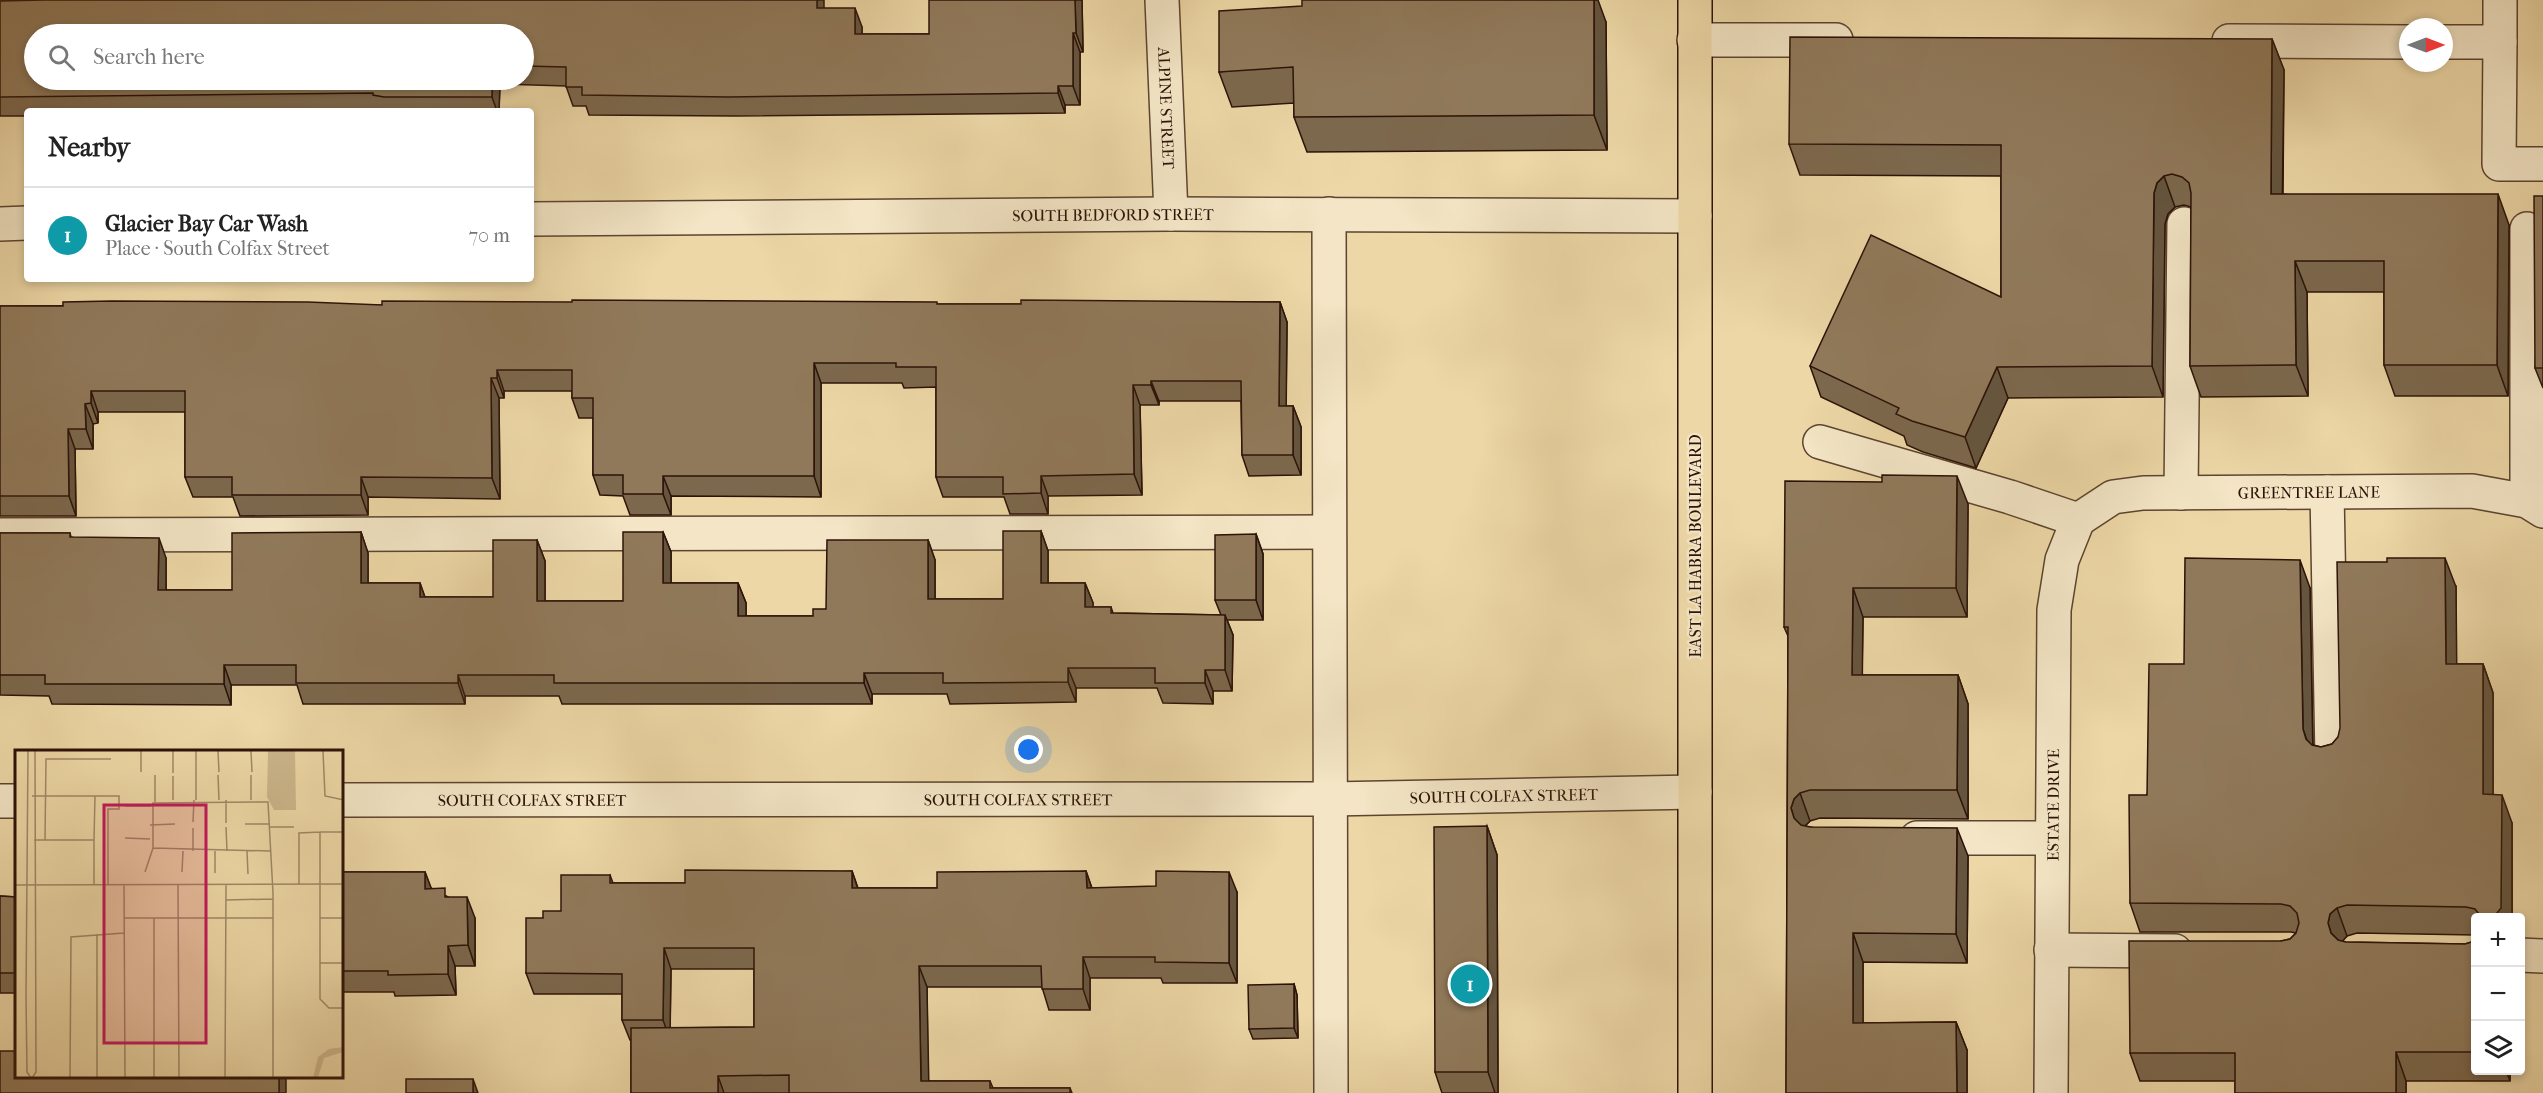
<!DOCTYPE html>
<meta charset="utf-8">
<style>
:root{--surface:#fff;--page:#f6f6f6;--text:#222;--muted:#767676;--line:#e0e0e0;--accent:#0f766e}
body{margin:0;font-family:"IM FELL French Canon",serif;background:var(--page);color:var(--text)}
.controls{position:absolute;right:18px;bottom:18px;display:grid;overflow:hidden;border-radius:6px;box-shadow:0 3px 9px #0003}
.controls button{width:54px;height:54px;display:grid;place-items:center;padding:0;border:0;border-bottom:2px solid var(--line);background:var(--surface);color:var(--text);font:30px sans-serif}
.compass{position:absolute;left:2399px;top:18px;width:54px;height:54px;border-radius:50%;background:var(--surface);box-shadow:0 3px 9px #0003;rotate:90deg}
.you{position:absolute;left:1029px;top:750px;width:21px;height:21px;margin:-15px;border:4px solid #fff;border-radius:50%;background:#1a73e8;box-shadow:0 0 0 9px #1a73e833}
.badge{display:grid;place-items:center;width:39px;height:39px;border-radius:50%;background:var(--accent);color:#fff;font-size:20px;font-weight:700}
.pin{position:absolute;translate:-50% -50%;border:3px solid #fff;box-shadow:0 2px 6px #0006}
.list{margin:0;padding:0;list-style:none}
h2{display:flex;justify-content:space-between;align-items:center;height:78px;margin:0;padding:0 24px;font-size:26px}
h2 small{font-size:20px;font-weight:400;color:var(--muted)}
.list li{display:grid;grid-template-columns:39px 1fr auto;gap:18px;align-items:center;box-sizing:border-box;height:96px;padding:0 24px;border-top:2px solid var(--line)}
.list b{display:block;font-size:22px;white-space:nowrap}
.list p{margin:0;font-size:20px;white-space:nowrap;color:var(--muted)}
.list em{font-size:20px;font-style:normal;color:var(--muted)}
.icon{flex:none;width:33px;height:33px;fill:none;stroke:currentColor;stroke-width:2;stroke-linecap:round;stroke-linejoin:round}
.map{position:relative;flex:none;width:2543px;height:1093px;overflow:hidden}
.search{position:absolute;background:var(--surface);box-shadow:0 3px 9px #0003;left:24px;top:24px;width:510px;height:66px;display:flex;align-items:center;gap:15px;box-sizing:border-box;padding:0 21px;border-radius:33px;color:var(--muted);font-size:22px}
.panel{position:absolute;background:var(--surface);box-shadow:0 3px 9px #0003;left:24px;top:108px;width:510px;height:174px;border-radius:6px}
.map>svg:first-child{display:block}
.lines{fill:none;stroke-linecap:round;stroke-linejoin:round}
.minor-casing{stroke:#5c4430;stroke-width:36}
.major-casing{stroke:#2c1308;stroke-width:36}
.minor{stroke:#f3e5c5;stroke-width:33}
.major{stroke:#edd7a6;stroke-width:33}
.wall{fill:#7c684d;stroke:#2c1308;stroke-width:1.5;fill-rule:evenodd}
.shaded-wall{fill:#65553f;stroke:#2c1308;stroke-width:1.5}
.building{fill:#90795a;stroke:#2c1308;stroke-width:1.5}
.labels{text-anchor:middle;dominant-baseline:central;stroke-width:4.5;stroke-linejoin:round;paint-order:stroke}
.street-label{font-size:16px;fill:#2c1308;stroke:#f3e5c5}
.inset-road{fill:none;stroke:#a08967;stroke-width:1.5}
.view{fill:#c2185b;fill-opacity:0.15;stroke:#c2185b;stroke-width:3}
.inset-edge{fill:none;stroke:#2c1308;stroke-width:3}
</style>
<div class="map">
<svg width="2543" height="1093" viewBox="0 0 2543 1093">
<rect width="100%" height="100%" fill="#edd7a6"/>
<filter id="stains"><feTurbulence type="fractalNoise" baseFrequency=".00333" numOctaves="4"/><feColorMatrix values="0 0 0 0 .2 0 0 0 0 .09 0 0 0 0 .02 0 0 0 .5 -.17"/></filter>
<radialGradient id="worn" r=".72"><stop offset=".6" stop-color="#630" stop-opacity="0"/><stop offset="1" stop-color="#630" stop-opacity=".3"/></radialGradient>
<g class="lines">
<!-- minor casing -->
<g class="minor-casing">
<g id="minor">
<path id="s1" d="M1162 0 1171 214"/>
<polyline points="2500,0 2500,42"/>
<polyline points="1694,40 1836,40"/>
<polyline points="2229,41 2408,42"/>
<polyline points="2444,42 2500,42 2499,164 2543,164"/>
<polyline points="1329,214 1331,1093"/>
<path id="s2" d="M531 219 1171 214 1695 216"/>
<polyline points="0,224 27,223"/>
<polyline points="2527,229 2527,501"/>
<polyline points="1820,442 2010,497 2078,520"/>
<polyline points="2327,492 2332,757"/>
<polyline points="2181,493 2184,224"/>
<path id="s3" d="M2078 520 2113 497 2143 493 2472 491 2527 501 2543 511"/>
<polyline points="0,535 1329,532"/>
<path id="s4" d="M342 800 1330 799 1695 792"/>
<polyline points="0,801 16,801"/>
<polyline points="1917,838 2052,838"/>
<polyline points="2051,950 2175,951"/>
<polyline points="2520,955 2543,956"/>
<path id="s5" d="M2051 1093 2054 610 2062 560 2078 520"/>
</g>
</g>
<!-- major casing -->
<g class="major-casing">
<polyline id="major" points="1695,0 1695,1093"/>
</g>
<!-- minor -->
<use href="#minor" class="minor"/>
<!-- major -->
<use href="#major" class="major"/>
</g>
<!-- wall -->
<g class="wall">
<path d="M1082 0 1083 52H1080V105H1065V113L736 116 589 115 586 106H573L566 86 500 84 499 111H27V116H0V1L824 8 862 27V34H929ZM524 34V80H34Z"/>
<polygon points="1606,22 1607,150 1307,152 1294,117 1294,103 1232,107 1219,72"/>
<polygon points="2272,39 2284,70 2283,194 2509,225 2508,396 2395,396 2384,365 2384,292 2307,292 2308,396 2201,397 2190,366 2191,207 2184,205 2175,207 2168,214 2165,224 2163,397 2008,398 1976,468 1923,452 1907,445 1904,436 1821,397 1810,366 2001,297 2001,176 1800,175 1789,144"/>
<polygon points="2543,196 2543,388 2535,368"/>
<polygon points="1280,302 1287,322 1286,406 1293,406 1301,427 1301,475 1249,476 1242,455 1241,401 1159,401 1159,405 1140,405 1142,495 1048,496 1048,514 1010,514 1004,497 943,497 936,477 936,387 904,388 902,383 821,383 821,497 671,496 671,515 630,515 623,496 600,495 593,475 593,418 579,418 572,398 572,391 504,391 504,398 499,398 500,499 368,497 368,515 240,516 233,497 193,497 185,477 185,412 98,412 98,423 93,424 93,449 75,449 76,516 0,516 0,306 1021,304"/>
<polygon points="1882,482 1968,504 1967,617 1863,617 1862,675 1958,675 1968,704 1968,819 1820,818 1810,821 1805,826 1968,856 1967,963 1863,962 1863,1023 1956,1022 1967,1050 1967,1093 1786,1093 1788,636 1784,627"/>
<polygon points="1041,531 1048,551 1048,583 1085,583 1093,603 1093,607 1111,607 1113,613 1221,615 1215,600 1256,534 1263,554 1263,620 1227,620 1233,635 1232,691 1213,691 1213,704 1163,703 1157,688 1076,688 1076,702 950,704 947,694 872,694 872,704 562,704 559,696 465,696 465,704 303,704 297,685 231,685 231,705 52,704 49,696 0,695 0,533 70,533 71,537 166,558 166,590 232,590 361,532 368,553 368,583 420,583 425,597 493,597 537,540 545,561 545,601 623,601 663,532 671,552 671,583 738,583 746,603 746,616 813,616 826,609 928,540 935,560 935,599 1003,599"/>
<polygon points="2456,587 2456,664 2483,664 2493,693 2493,795 2512,823 2512,918 2475,918 2475,935 2357,933 2347,936 2342,941 2346,942 2465,944 2475,941 2475,1071 2510,1071 2510,1081 2406,1081 2406,1093 2235,1093 2235,1081 2140,1081 2130,1053 2281,941 2290,939 2296,933 2291,932 2140,932 2130,903 2147,795 2184,664 2310,588 2313,745 2321,747 2332,744 2338,737"/>
<polygon points="1487,826 1497,855 1498,1093 1442,1093 1435,1072"/>
<path d="M852 871 858 888H937L1086 871 1092 888 1237 892V983H1163L1161 978H1090V1010H1049L1042 987H927L928 1081H990L993 1088H1070L1072 1093H631V1040H630L622 1020V994H534L526 973 543 918 561 911 610 875 613 883H685ZM671 969H754V1027L670 1028Z"/>
<polygon points="342,872 425,872 431,888 448,897 475,918 475,966 455,966 456,995 395,996 394,992 342,992"/>
<polygon points="0,896 16,897 16,993 0,993"/>
<polygon points="1294,984 1297,995 1298,1038 1253,1039 1249,1029"/>
</g>
<!-- shaded-wall -->
<g class="shaded-wall">
<polygon points="817,0 824,0 824,27 817,8"/>
<polygon points="1075,0 1082,0 1083,52 1076,33"/>
<polygon points="1594,0 1598,0 1606,22 1607,150 1594,115"/>
<polygon points="855,8 862,27 862,54 855,34"/>
<polygon points="1073,33 1080,52 1080,105 1073,86"/>
<polygon points="2272,39 2284,70 2282,225 2271,194"/>
<polygon points="492,80 498,80 500,84 499,111 497,111 492,97"/>
<polygon points="1058,86 1065,105 1065,113 1058,93"/>
<polygon points="2164,176 2175,207 2168,214 2165,224 2163,397 2152,366 2154,193 2157,183"/>
<polygon points="2498,194 2509,225 2508,396 2497,365"/>
<polygon points="2295,261 2307,292 2308,396 2296,365"/>
<polygon points="1280,302 1287,322 1286,427 1279,406"/>
<polygon points="814,363 821,383 821,497 814,476"/>
<polygon points="1997,367 2008,398 1976,468 1965,437"/>
<polygon points="497,370 504,391 504,398 497,378"/>
<polygon points="491,378 499,398 500,499 492,478"/>
<polygon points="1151,381 1159,401 1159,405 1151,385"/>
<polygon points="1133,385 1140,405 1142,495 1134,474"/>
<polygon points="91,391 98,412 98,423 91,403"/>
<polygon points="85,404 93,424 93,449 86,429"/>
<polygon points="1293,406 1301,427 1301,475 1293,455"/>
<polygon points="68,429 75,449 76,516 69,496"/>
<polygon points="663,476 671,496 671,515 663,494"/>
<polygon points="1041,476 1048,496 1048,514 1041,493"/>
<polygon points="1957,476 1968,504 1967,617 1956,588"/>
<polygon points="361,477 368,497 368,515 361,495"/>
<polygon points="1041,531 1048,551 1048,603 1041,583"/>
<polygon points="361,532 368,553 368,604 361,583"/>
<polygon points="663,532 671,552 671,603 663,583"/>
<polygon points="1256,534 1263,554 1263,620 1256,600"/>
<polygon points="159,538 166,558 166,611 158,590"/>
<polygon points="537,540 545,561 545,622 537,601"/>
<polygon points="928,540 935,560 935,619 928,599"/>
<polygon points="2445,558 2456,587 2457,693 2446,664"/>
<polygon points="2300,560 2310,588 2313,757 2316,767 2303,729"/>
<polygon points="420,583 427,604 420,597"/>
<polygon points="738,583 746,603 746,636 738,616"/>
<polygon points="1085,583 1093,603 1093,628 1085,607"/>
<polygon points="1853,588 1863,617 1862,704 1852,675"/>
<polygon points="1225,615 1233,635 1232,691 1225,670"/>
<polygon points="2483,664 2493,693 2493,823 2483,794"/>
<polygon points="224,665 231,685 231,705 224,684"/>
<polygon points="1068,668 1076,688 1076,702 1068,682"/>
<polygon points="1205,670 1213,691 1213,704 1205,683"/>
<polygon points="864,673 872,694 872,704 864,683"/>
<polygon points="458,675 465,696 465,704 458,683"/>
<polygon points="1958,675 1968,704 1968,819 1957,790"/>
<polygon points="1800,793 1810,821 1804,827 1801,836 1794,818 1791,808 1794,799"/>
<polygon points="2502,795 2512,823 2512,918 2493,918"/>
<polygon points="1487,826 1497,855 1498,1093 1495,1093 1488,1072"/>
<polygon points="1957,828 1968,856 1967,963 1956,934"/>
<polygon points="852,871 859,892 852,888"/>
<polygon points="1086,871 1093,892 1087,888"/>
<polygon points="425,872 433,893 425,889"/>
<polygon points="1229,872 1237,892 1237,983 1229,963"/>
<polygon points="467,897 475,918 475,966 468,945"/>
<polygon points="2337,908 2347,936 2341,943 2331,933 2328,923 2330,914"/>
<polygon points="1853,933 1863,962 1863,1051 1853,1023"/>
<polygon points="448,946 455,966 456,995 448,974"/>
<polygon points="664,948 671,969 670,1040 663,1020"/>
<polygon points="1083,957 1090,978 1090,1010 1083,989"/>
<polygon points="919,966 927,987 929,1093 921,1081"/>
<polygon points="1294,984 1297,995 1298,1038 1294,1028"/>
<polygon points="1956,1022 1967,1050 1967,1093 1957,1093"/>
<polygon points="2396,1052 2406,1081 2406,1093 2396,1093"/>
<polygon points="2506,1071 2510,1071 2510,1081"/>
<polygon points="718,1076 724,1093 718,1093"/>
<rect x="279" y="1077" width="7" height="16"/>
<polygon points="473,1079 478,1093 473,1093"/>
</g>
<!-- building -->
<g class="building">
<polygon points="44,0 817,0 817,8 855,8 855,34 929,34 929,0 1075,0 1076,33 1073,33 1073,86 1058,86 1058,93 729,97 582,95 582,87 566,87 566,67 524,66 524,34 34,34 34,80 492,80 492,97 384,97 373,95 373,93 0,97 0,1"/>
<polygon points="1302,0 1594,0 1594,115 1294,117 1293,67 1219,72 1219,11 1302,6"/>
<polygon points="1790,37 2272,39 2271,194 2498,194 2497,365 2384,365 2384,261 2295,261 2296,365 2190,366 2191,193 2189,183 2182,177 2172,174 2164,176 2157,183 2154,193 2152,366 1997,367 1965,437 1912,421 1896,414 1899,408 1810,366 1871,235 2001,297 2001,145 1789,144"/>
<polygon points="2534,196 2543,196 2543,368 2535,368"/>
<polygon points="572,300 937,302 937,304 1021,304 1021,300 1280,302 1279,406 1293,406 1293,455 1242,455 1241,381 1151,381 1151,385 1133,385 1134,474 1041,476 1041,493 1003,494 1003,477 936,477 936,367 896,367 896,363 814,363 814,476 663,476 663,494 623,494 623,475 593,475 593,398 572,398 572,370 497,370 497,378 491,378 492,478 361,477 361,495 232,495 232,477 185,477 185,391 91,391 91,403 85,404 86,429 68,429 69,496 0,496 0,306 63,306 63,302 112,301 308,302 382,305 382,301 572,302"/>
<polygon points="1882,475 1957,476 1956,588 1853,588 1852,675 1958,675 1957,790 1810,790 1800,793 1794,799 1791,808 1794,818 1801,825 1810,827 1957,828 1956,934 1853,933 1853,1023 1956,1022 1957,1093 1786,1093 1788,627 1784,627 1785,481 1882,482"/>
<polygon points="1003,531 1041,531 1041,583 1085,583 1085,607 1111,607 1111,613 1225,615 1225,670 1205,670 1205,683 1155,683 1155,668 1068,668 1068,682 943,683 943,673 864,673 864,683 554,683 554,675 458,675 458,683 296,683 296,665 224,665 224,684 45,684 45,675 0,675 0,533 70,533 70,537 159,538 158,590 232,590 232,533 361,532 361,583 420,583 420,597 493,597 493,540 537,540 537,601 623,601 623,532 663,532 663,583 738,583 738,616 813,616 813,609 826,609 827,540 928,540 928,599 1003,599"/>
<polygon points="1256,534 1256,600 1215,600 1215,535"/>
<polygon points="2185,558 2300,560 2303,729 2306,739 2312,745 2321,747 2332,744 2338,737 2340,728 2337,562 2387,562 2387,558 2445,558 2446,664 2483,664 2483,794 2502,795 2501,908 2493,918 2482,918 2475,909 2466,907 2347,905 2337,908 2330,914 2328,923 2331,933 2338,940 2346,942 2465,944 2475,941 2475,1052 2396,1052 2396,1093 2235,1093 2235,1053 2130,1053 2129,941 2281,941 2290,939 2296,933 2299,923 2297,913 2290,906 2281,904 2130,903 2129,795 2147,795 2149,664 2184,664"/>
<polygon points="1487,826 1488,1072 1435,1072 1434,827"/>
<polygon points="685,870 852,871 852,888 937,888 937,872 1086,871 1087,888 1156,886 1156,871 1229,872 1229,963 1155,962 1155,957 1083,957 1083,989 1042,989 1041,966 919,966 921,1081 990,1081 990,1088 1070,1088 1070,1093 789,1093 789,1075 718,1076 718,1093 631,1093 631,1028 754,1027 754,948 664,948 663,1020 622,1020 622,974 526,973 526,918 543,918 543,911 561,911 561,875 610,875 610,883 685,883"/>
<polygon points="342,872 425,872 425,889 445,888 445,897 467,897 468,945 448,946 448,974 388,975 388,971 342,971"/>
<polygon points="0,896 16,897 16,973 0,973"/>
<polygon points="1294,984 1294,1028 1249,1029 1248,985"/>
<polygon points="0,1051 16,1051 16,1077 279,1077 279,1093 0,1093"/>
<rect x="406" y="1079" width="67" height="14"/>
</g>
<g class="labels">
<!-- street labels -->
<g class="street-label">
<text stroke="none"><textPath href="#s1" startOffset="108">ALPINE STREET</textPath></text>
<text stroke="none"><textPath href="#s2" startOffset="582">SOUTH BEDFORD STREET</textPath></text>
<text stroke="none"><textPath href="#s3" startOffset="238">GREENTREE LANE</textPath></text>
<text transform="translate(1695 546) rotate(-90)">EAST LA HABRA BOULEVARD</text>
<text stroke="none"><textPath href="#s4" startOffset="1162">SOUTH COLFAX STREET</textPath></text>
<text stroke="none"><textPath href="#s4" startOffset="676">SOUTH COLFAX STREET</textPath></text>
<text stroke="none"><textPath href="#s4" startOffset="190">SOUTH COLFAX STREET</textPath></text>
<text stroke="none"><textPath href="#s5" startOffset="288">ESTATE DRIVE</textPath></text>
</g>
</g>
<!-- overview -->
<g transform="translate(15 750)">
<rect width="328" height="328" fill="#edd7a6"/>
<path d="M253 1H280L281 60H259L252 47ZM328 297V302L309 308 303 328H298L303 307 314 299Z" fill="#ccb68b"/>
<path class="inset-road" d="M13 1 11 246 12 322 16 328M181 1V50M203 1 204 22M236 1 237 22M308 1 310 46 329 50M126 22V1M158 23V1M140 25V52M203 25 204 50M236 25V50M158 26V50M17 46H104V59H93V134M211 50V73M110 56H136M178 72 179 50M230 74H255M135 75 160 74M211 77 212 101M255 77H279M305 82H329M110 88 135 89M19 90H79V134M30 90 31 9H96M79 90 80 46M138 98V53L253 52 258 143V328M138 98 255 101M178 101V78M200 101V123M232 101 233 124M130 122 138 98M167 122 168 101M109 134 110 328M163 134 164 328M284 134V83L305 82V249L314 258H329M0 135 329 134M211 150 258 149M109 168H258M139 168V328M305 168H329M305 213H329M17 328 21 322 20 1M55 328 56 187 109 183M82 328V184M210 328 211 134"/>
<path class="view" d="M89 55H191V293H89Z"/>
<rect width="328" height="328" class="inset-edge"/>
</g>
<rect width="100%" height="100%" filter="url(#stains)"/>
<rect width="100%" height="100%" fill="url(#worn)"/>
</svg>
<div class="controls">
<button>+</button>
<button>−</button>
<button><svg class="icon" aria-label="layers" viewBox="0 0 24 24"><path d="M12 4l9 5-9 5-9-5zM3 14l9 5 9-5"/></svg></button>
</div>
<svg class="compass" viewBox="-18 -18 36 36"><path d="M0-13l5 13h-10z" fill="#e53935"/><path d="M0 13l5-13h-10z" fill="#767676"/></svg>
<div class="you"></div>
<div class="pin badge" style="left:1470px;top:984px;background:#0f9aa8">1</div>
<div class="search"><svg class="icon" aria-label="search" viewBox="0 0 24 24"><circle cx="10" cy="10" r="6"/><path d="M15 15l6 6"/></svg>Search here</div>
<section class="panel">
<h2>Nearby<small></small></h2>
<ul class="list">
<li><span class="badge" style="background:#0f9aa8">1</span><div><b>Glacier Bay Car Wash</b><p>Place · South Colfax Street</p></div><em>70 m</em></li>
</ul>
</section>
</div>
